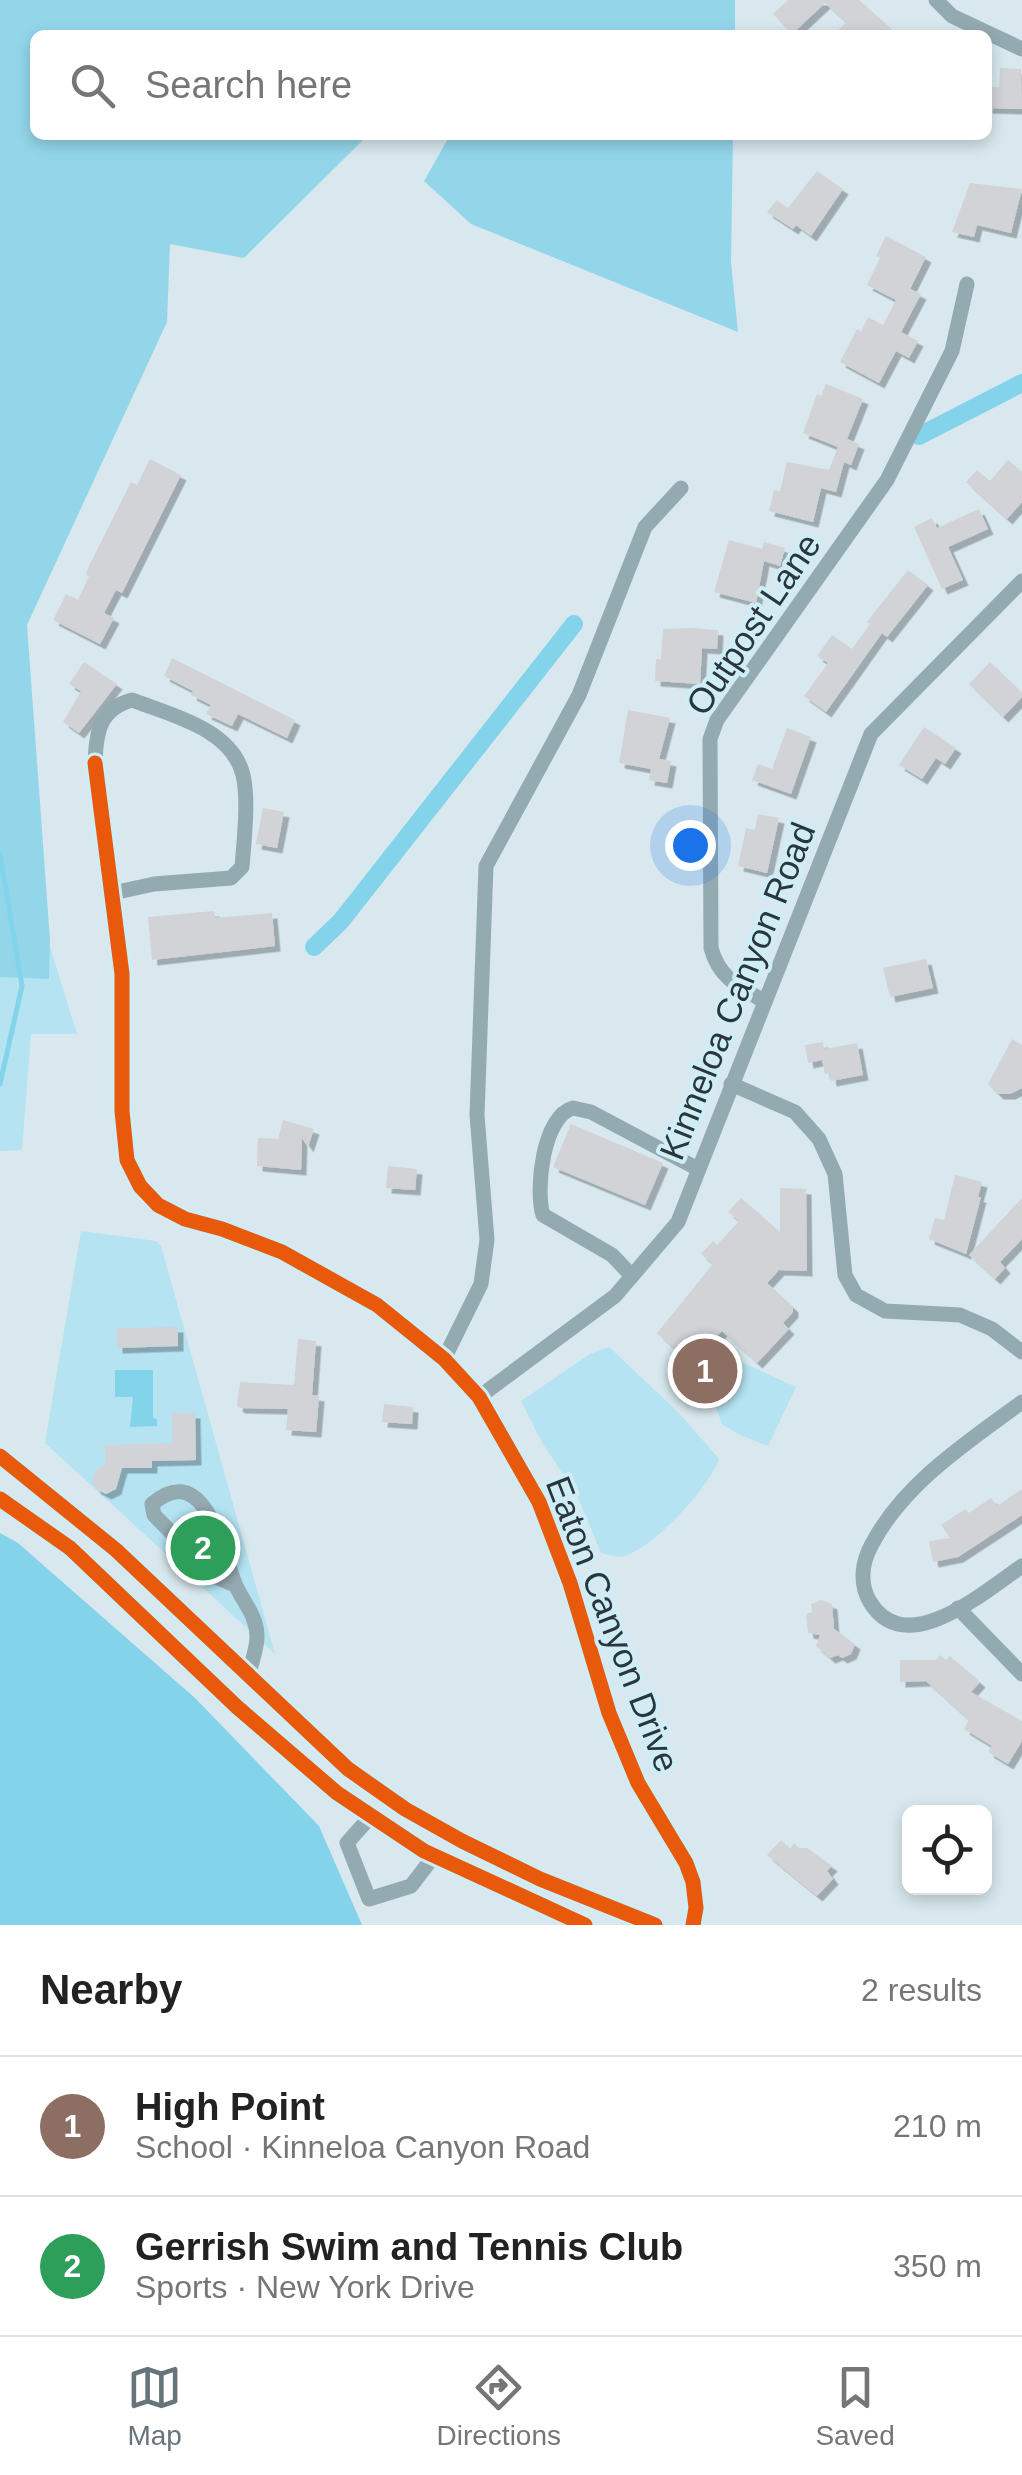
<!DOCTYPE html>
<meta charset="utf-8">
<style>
:root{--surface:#fff;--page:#f2f2f2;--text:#222;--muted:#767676;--line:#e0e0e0;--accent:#677479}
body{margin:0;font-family:Arial,sans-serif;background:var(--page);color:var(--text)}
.controls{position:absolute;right:30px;bottom:30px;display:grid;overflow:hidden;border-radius:15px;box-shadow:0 5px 15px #0003}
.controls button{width:90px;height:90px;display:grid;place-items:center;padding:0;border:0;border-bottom:2px solid var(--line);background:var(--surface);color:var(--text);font:50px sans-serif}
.you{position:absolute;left:690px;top:845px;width:35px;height:35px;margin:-25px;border:8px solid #fff;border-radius:50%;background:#1a73e8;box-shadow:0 0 0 15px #1a73e833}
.badge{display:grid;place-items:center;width:65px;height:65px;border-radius:50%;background:var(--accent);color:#fff;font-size:32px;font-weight:700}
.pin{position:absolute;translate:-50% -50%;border:5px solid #fff;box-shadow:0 2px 10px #0006}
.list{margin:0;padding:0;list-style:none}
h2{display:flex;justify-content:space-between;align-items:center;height:130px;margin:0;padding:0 40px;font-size:42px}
h2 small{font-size:32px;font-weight:400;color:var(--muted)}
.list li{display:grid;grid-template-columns:65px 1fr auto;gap:30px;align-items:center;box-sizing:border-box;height:140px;padding:0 40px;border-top:2px solid var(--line)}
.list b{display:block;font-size:38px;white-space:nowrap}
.list p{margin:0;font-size:32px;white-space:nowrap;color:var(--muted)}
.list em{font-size:32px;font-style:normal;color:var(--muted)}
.icon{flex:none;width:55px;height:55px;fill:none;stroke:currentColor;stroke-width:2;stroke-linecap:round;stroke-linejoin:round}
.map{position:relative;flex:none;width:1022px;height:1925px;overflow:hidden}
.search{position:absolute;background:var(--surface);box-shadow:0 5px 15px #0003;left:30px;right:30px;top:30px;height:110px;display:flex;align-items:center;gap:25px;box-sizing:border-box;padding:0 35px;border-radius:15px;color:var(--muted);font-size:38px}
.sheet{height:410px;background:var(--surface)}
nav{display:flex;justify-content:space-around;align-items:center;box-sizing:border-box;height:140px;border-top:2px solid var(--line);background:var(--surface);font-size:28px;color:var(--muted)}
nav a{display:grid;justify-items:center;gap:5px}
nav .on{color:var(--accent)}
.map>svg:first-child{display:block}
.green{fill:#b5e3f2}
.forest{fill:#93d6ea}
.water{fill:#83d3eb}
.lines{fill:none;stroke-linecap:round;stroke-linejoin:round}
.stream{stroke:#83d3eb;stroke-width:5}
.canal{stroke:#83d3eb;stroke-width:18}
.building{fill:#d1d3d7;filter:url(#shadow)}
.minor{stroke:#94aab1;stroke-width:15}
.major{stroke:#9cadb3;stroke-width:20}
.cycleway-casing{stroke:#cfedf7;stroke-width:21}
.cycleway{stroke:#e8590c;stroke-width:15}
.labels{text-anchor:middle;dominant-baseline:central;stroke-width:8;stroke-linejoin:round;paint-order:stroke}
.street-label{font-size:35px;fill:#2a363a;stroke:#cfedf7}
</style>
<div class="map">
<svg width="1022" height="1925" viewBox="0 0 1022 1925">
<defs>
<filter id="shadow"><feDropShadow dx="5.5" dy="5.5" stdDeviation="0" flood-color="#0004"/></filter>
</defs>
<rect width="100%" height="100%" fill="#d8e8ee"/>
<!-- green -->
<g class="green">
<polygon points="0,785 77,1034 31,1034 22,1150 0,1151"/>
<polygon points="81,1231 156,1241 161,1246 275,1654 45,1443"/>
<path d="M609 1347 679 1413 719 1459C708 1489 656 1545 625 1556 617 1558 609 1555 601 1553L577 1495 543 1444 521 1401 590 1354Z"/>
<polygon points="726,1355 796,1387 768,1446 738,1434 722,1424 710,1391"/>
</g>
<!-- forest -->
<g class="forest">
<polygon points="0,0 735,0 735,35 35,35 35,135 368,135 244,258 170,244 167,322 27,625 50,940 49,979 0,977"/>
<polygon points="450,135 733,135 731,262 738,332 471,224 424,181"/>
</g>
<!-- water -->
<g class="water">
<polygon points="115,1370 153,1370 153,1418 157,1419 157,1426 130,1427 133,1397 115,1397"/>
<polygon points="0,1533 18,1543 195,1698 319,1826 362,1925 0,1925"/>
</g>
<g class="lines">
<!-- stream -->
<polyline class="stream" points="0,854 22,986 0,1084"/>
<!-- canal -->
<g class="canal">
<polyline points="919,436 1022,383"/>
<polyline points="314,947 341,921 574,624"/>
</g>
</g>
<!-- building -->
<g class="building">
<polygon points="788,0 859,0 898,35 834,35 846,22 825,3 792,34 773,14"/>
<polygon points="1000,68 1021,69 1022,109 987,108 988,87 999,87"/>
<polygon points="817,171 843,189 811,236 796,225 793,229 767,212 777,200 788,208"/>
<polygon points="970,183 1022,189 1011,233 977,225 974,237 952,232"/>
<polygon points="886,236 926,257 910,289 921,294 901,332 918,341 909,358 896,351 879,383 840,362 857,329 861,332 868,317 883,325 896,300 867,285 880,258 876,256"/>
<polygon points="826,384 863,399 847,439 859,444 851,465 844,462 836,492 821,488 813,522 769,511 774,490 780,491 787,462 829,470 838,447 803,433 817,394 821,396"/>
<polygon points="150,459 181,475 122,593 116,590 104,613 114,618 100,644 53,620 66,594 78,600 89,576 86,575 89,566 131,482 137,485"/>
<polygon points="1008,460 1022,472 1022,502 1007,519 966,482 977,470 990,481"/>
<polygon points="979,509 988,529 948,547 963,580 942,589 914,527 932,518 937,528"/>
<polygon points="729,540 762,549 764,542 785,548 780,566 764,561 756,603 714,592"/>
<polygon points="908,570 928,585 887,637 882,633 826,712 804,696 828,663 817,656 832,635 852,649 870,624 867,622"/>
<polygon points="690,628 718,630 717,649 702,648 700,684 655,681 656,659 661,659 663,629"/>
<polygon points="172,658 295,720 287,738 238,714 232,726 206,714 211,705 191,695 193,691 164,676"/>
<polygon points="84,662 117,684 79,733 63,722 81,691 69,684"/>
<polygon points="990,662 1022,693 1022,697 1003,717 969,684"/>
<polygon points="628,710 670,718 659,759 671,761 667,783 649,780 651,769 619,763"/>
<polygon points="924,727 956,748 945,764 936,758 922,779 899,765"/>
<polygon points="787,728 811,737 791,794 752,780 758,764 772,769"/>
<polygon points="263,808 284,812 277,848 256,844"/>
<polygon points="758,814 779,818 767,873 738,866 746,828 755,830"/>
<polygon points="214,911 215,918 272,913 275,946 152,960 148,917"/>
<polygon points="926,959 933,988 890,997 883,968"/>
<polygon points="1012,1039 1022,1045 1022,1088 1010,1094 998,1094 988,1084"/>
<polygon points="823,1042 824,1049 857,1043 863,1075 831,1081 830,1073 825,1074 822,1060 808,1063 805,1045"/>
<polygon points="283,1120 314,1129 308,1147 302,1138 301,1170 257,1166 258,1138 278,1139"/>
<polygon points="571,1124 663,1163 645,1205 553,1167"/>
<polygon points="388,1166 417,1169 415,1190 386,1188"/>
<polygon points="955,1175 982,1182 978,1197 981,1197 966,1254 929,1239 935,1218 944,1220"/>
<polygon points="780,1188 806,1189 807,1271 779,1270 767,1283 793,1307 793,1312 783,1323 789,1329 757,1363 722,1331 690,1363 657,1333 713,1264 701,1254 713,1241 717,1245 739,1221 728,1212 741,1198 780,1232"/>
<polygon points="1022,1198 1022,1239 1000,1262 1005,1268 995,1279 969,1255"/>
<polygon points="178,1327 178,1346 117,1348 117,1328"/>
<polygon points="298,1339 316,1341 312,1395 319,1396 316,1432 286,1430 288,1409 240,1408 237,1406 240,1382 294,1385"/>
<polygon points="384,1404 413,1407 412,1424 382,1422"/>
<polygon points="172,1413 195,1413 196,1460 152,1461 152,1468 122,1468 116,1489 106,1494 96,1489 92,1480 96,1470 105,1464 105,1445 172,1443"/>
<polygon points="1022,1489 1022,1515 958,1557 933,1562 929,1541 950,1538 941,1525 965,1509 969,1513 991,1498 997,1506"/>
<polygon points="821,1600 832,1604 834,1629 855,1644 851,1654 842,1658 838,1655 830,1658 816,1646 820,1635 808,1633 806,1614 812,1612 811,1604"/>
<polygon points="940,1655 946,1660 950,1656 980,1682 971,1692 1022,1721 1022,1741 1008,1764 988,1752 992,1746 964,1729 969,1720 926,1681 900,1682 900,1660 936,1660"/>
<polygon points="781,1840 790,1849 794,1843 799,1848 807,1848 832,1866 827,1871 833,1879 817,1896 767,1855"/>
</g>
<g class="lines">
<!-- minor -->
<g class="minor">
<polyline points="936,0 952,16 1022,49"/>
<path d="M113 893 154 884 231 878 242 867C244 841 249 800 243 775 232 729 171 715 132 700 99 709 96 733 95 763L122 974V1111L127 1160 140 1186 158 1205 185 1219 222 1229 282 1252 377 1305 444 1359 479 1397 539 1502 570 1583 609 1713 638 1783 686 1863 693 1882 696 1908 693 1925"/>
<path d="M764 1001C739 987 719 978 711 948L710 739 717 720 887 480 952 351 967 284"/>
<polyline points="731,1084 795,1112 819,1139 835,1174 845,1275 856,1295 885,1311 960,1315 992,1329 1022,1352"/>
<path d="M632 1276 612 1255 543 1215C535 1190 543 1116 573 1108L591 1112 698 1169"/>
<polyline points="444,1359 481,1284 487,1240 477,1115 486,866 579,695 645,527 681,488"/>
<polyline points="479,1397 615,1296 678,1222 871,734 1022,581"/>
<path d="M1022 1402C969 1441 904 1483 872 1544 862 1562 859 1583 870 1602 906 1661 985 1591 1022 1566"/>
<path d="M235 1585 214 1576 154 1515 152 1504C204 1459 222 1549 234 1581 241 1601 257 1613 257 1637 257 1649 251 1663 249 1675"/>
<polyline points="958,1608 1022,1674"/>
<polyline points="371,1816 347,1843 369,1899 411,1886 434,1856"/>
</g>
<!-- major -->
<g class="major">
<polyline points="0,1456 116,1550 348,1769 405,1809 462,1841 540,1879 655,1925"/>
<polyline points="0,1499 70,1548 237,1707 337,1793 424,1851 585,1925"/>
</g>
<!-- cycleway casing -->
<g class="cycleway-casing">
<g id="cycleway">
<polyline points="95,763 122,974 122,1111 127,1160 140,1186 158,1205 185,1219 222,1229 282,1252 377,1305 444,1359 479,1397 539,1502 570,1583 609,1713 638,1783 686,1863 693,1882 696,1908 693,1925"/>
<polyline points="0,1456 116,1550 348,1769 405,1809 462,1841 540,1879 655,1925"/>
<polyline points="0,1499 70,1548 237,1707 337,1793 424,1851 585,1925"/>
</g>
</g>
<!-- cycleway -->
<use href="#cycleway" class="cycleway"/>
</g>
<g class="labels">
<!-- street labels -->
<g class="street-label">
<text transform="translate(753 624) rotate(-56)">Outpost Lane</text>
<text transform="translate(737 991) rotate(-68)">Kinneloa Canyon Road</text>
<text transform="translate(613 1624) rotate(69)">Eaton Canyon Drive</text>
</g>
</g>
</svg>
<div class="controls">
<button><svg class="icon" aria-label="locate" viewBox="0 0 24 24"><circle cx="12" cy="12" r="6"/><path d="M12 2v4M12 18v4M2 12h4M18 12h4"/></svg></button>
</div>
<div class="you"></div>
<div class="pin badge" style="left:705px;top:1371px;background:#8d6e63">1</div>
<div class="pin badge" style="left:203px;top:1548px;background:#2e9e5b">2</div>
<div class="search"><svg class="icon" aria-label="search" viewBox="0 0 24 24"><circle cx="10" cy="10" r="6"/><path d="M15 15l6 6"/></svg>Search here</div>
</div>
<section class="sheet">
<h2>Nearby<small>2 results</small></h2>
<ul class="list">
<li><span class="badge" style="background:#8d6e63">1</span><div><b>High Point</b><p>School · Kinneloa Canyon Road</p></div><em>210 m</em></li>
<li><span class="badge" style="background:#2e9e5b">2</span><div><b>Gerrish Swim and Tennis Club</b><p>Sports · New York Drive</p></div><em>350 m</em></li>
</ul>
</section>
<nav>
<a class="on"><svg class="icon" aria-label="map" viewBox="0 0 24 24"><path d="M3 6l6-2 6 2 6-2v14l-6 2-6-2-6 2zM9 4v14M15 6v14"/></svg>Map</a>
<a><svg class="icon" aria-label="directions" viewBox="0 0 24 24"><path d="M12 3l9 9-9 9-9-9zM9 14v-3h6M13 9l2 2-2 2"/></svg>Directions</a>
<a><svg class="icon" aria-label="saved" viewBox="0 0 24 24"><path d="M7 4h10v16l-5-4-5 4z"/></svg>Saved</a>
</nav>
